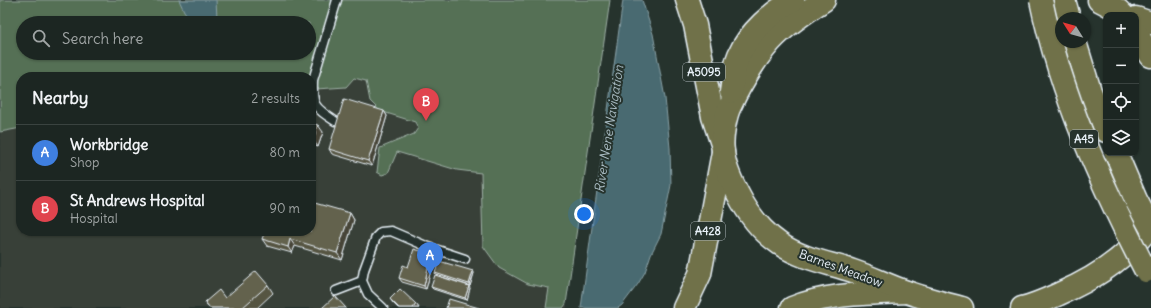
<!DOCTYPE html>
<meta charset="utf-8">
<style>
:root{--surface:#1c2622;--page:#29322f;--text:#f1f3f6;--muted:#a0a5a5;--line:#3a4340;--accent:#8bbbb9}
body{margin:0;font-family:Delius,sans-serif;background:var(--page);color:var(--text)}
.controls{position:absolute;right:12px;top:12px;display:grid;overflow:hidden;border-radius:8px;box-shadow:0 1px 3px #0004}
.controls button{width:36px;height:36px;display:grid;place-items:center;padding:0;border:0;border-bottom:1px solid var(--line);background:var(--surface);color:var(--text);font:20px sans-serif}
.compass{position:absolute;left:1055px;top:12px;width:36px;height:36px;border-radius:50%;background:var(--surface);box-shadow:0 1px 3px #0004;rotate:307deg}
.you{position:absolute;left:584px;top:214px;width:14px;height:14px;margin:-10px;border:3px solid #fff;border-radius:50%;background:#1a73e8;box-shadow:0 0 0 6px #1a73e833}
.badge{display:grid;place-items:center;width:26px;height:26px;border-radius:50%;background:var(--accent);color:#fff;font-size:13px;font-weight:700}
.pin{position:absolute;translate:-50% -33px;filter:drop-shadow(0 1px 2px #0008)}
.pin::after{content:'';position:absolute;top:21px;width:14px;height:12px;background:inherit;clip-path:polygon(0 0,100% 0,50% 100%)}
.list{margin:0;padding:0;list-style:none}
h2{display:flex;justify-content:space-between;align-items:center;height:52px;margin:0;padding:0 16px;font-size:17px}
h2 small{font-size:13px;font-weight:400;color:var(--muted)}
.list li{display:grid;grid-template-columns:26px 1fr auto;gap:12px;align-items:center;box-sizing:border-box;height:56px;padding:0 16px;border-top:1px solid var(--line)}
.list b{display:block;font-size:15px;white-space:nowrap}
.list p{margin:0;font-size:13px;white-space:nowrap;color:var(--muted)}
.list em{font-size:13px;font-style:normal;color:var(--muted)}
.icon{flex:none;width:22px;height:22px;fill:none;stroke:currentColor;stroke-width:2;stroke-linecap:round;stroke-linejoin:round}
.map{position:relative;flex:none;width:1151px;height:308px;overflow:hidden}
.search{position:absolute;background:var(--surface);box-shadow:0 1px 3px #0004;left:16px;top:16px;width:300px;height:44px;display:flex;align-items:center;gap:10px;box-sizing:border-box;padding:0 14px;border-radius:22px;color:var(--muted);font-size:15px}
.panel{position:absolute;background:var(--surface);box-shadow:0 1px 3px #0004;left:16px;top:72px;width:300px;height:164px;border-radius:16px}
.map>svg:first-child{display:block}
.built{fill:#394137;fill-rule:evenodd}
.green{fill:#556f55;stroke:#9eb0a6;fill-rule:evenodd}
.water{fill:#4a6b71;stroke:#89a1a7}
.lines{fill:none;stroke-linecap:round;stroke-linejoin:round}
.lane-casing{stroke:#e8f1f8;stroke-width:11}
.primary-casing{stroke:#e8f1f8;stroke-width:25}
.highway-casing{stroke:#e8f1f8;stroke-width:25}
.lane{stroke:#26332d;stroke-width:8}
.primary{stroke:#6f714a;stroke-width:22}
.highway{stroke:#6f714a;stroke-width:22}
.highway-bridge-casing{stroke:#e8f1f8;stroke-width:25;stroke-linecap:butt}
.highway-bridge{stroke:#6f714a;stroke-width:22}
.wall{fill:#565443;stroke:#e8f1f8}
.shaded-wall{fill:#464537;stroke:#e8f1f8}
.building{fill:#64624e;stroke:#e8f1f8}
.labels{text-anchor:middle;dominant-baseline:central;stroke-width:4;stroke-linejoin:round;paint-order:stroke}
.shield{fill:#26332d;stroke:#aeb8bb;stroke-width:1}
.shield-label{font-size:11px;font-weight:bold;fill:#e8f1f8}
.street-label{font-size:12px;fill:#e8f1f8;stroke:#26332d}
.water-label{font-size:13px;font-style:italic;fill:#a9bbc2;stroke:#26332d}
</style>
<div class="map">
<svg width="1151" height="308" viewBox="0 0 1151 308">
<rect width="100%" height="100%" fill="#26332d"/>
<filter id="ink" filterUnits="userSpaceOnUse"><feTurbulence type="fractalNoise" baseFrequency=".025" numOctaves="2"/><feDisplacementMap in="SourceGraphic" scale="8" xChannelSelector="R" yChannelSelector="G"/><feConvolveMatrix kernelMatrix="1 2 1 2 8 2 1 2 1" color-interpolation-filters="sRGB"/></filter>
<g filter="url(#ink)">
<!-- built -->
<path class="built" d="M0 0H556L539 164 567 308H0ZM23 23H309V53H23ZM21 77H311V231H21Z"/>
<!-- green -->
<path class="green" d="M0 0H610L566 304 563 308H546L549 288 528 284 499 268 483 246 481 173 457 170 397 152 388 173 382 175 377 172 380 148 414 134 418 128 415 122 380 111 370 101 366 81 354 78 346 87 316 89 311 77H21V128L0 132ZM23 23H309V53H23Z"/>
<!-- water -->
<g class="water">
<polygon points="179,0 216,0 217,18 213,23 193,23 184,11"/>
<polygon points="623,0 642,0 653,34 665,98 670,148 671,185 661,234 651,254 645,272 638,284 622,305 618,308 581,308"/>
</g>
<g class="lines">
<!-- lane casing -->
<g class="lane-casing">
<g id="lane">
<path d="M335 121C314 107 312 106 313 80L337 0"/>
<polyline points="336,291 362,281"/>
<polyline points="383,308 368,294 362,281 364,270 376,237 381,232 391,231 426,246 465,259"/>
</g>
</g>
<!-- primary casing -->
<g class="primary-casing">
<g id="primary">
<polyline points="687,0 695,25 713,117 722,144"/>
<polyline points="684,308 700,274 723,152"/>
<path d="M792 308C828 293 867 294 906 292"/>
</g>
</g>
<!-- highway casing -->
<g class="highway-casing">
<g id="highway">
<path d="M824 0C807 11 790 22 776 36 760 51 740 84 731 104 725 115 721 139 723 151 724 166 731 181 738 194 748 214 761 231 780 244 802 259 829 263 853 271 871 277 887 285 904 291 923 298 943 303 962 308"/>
<polyline points="1064,0 1069,18"/>
<polyline points="1099,0 1118,10 1123,15"/>
<polyline points="1136,18 1151,23"/>
<polyline points="1136,33 1151,56"/>
<polyline points="1075,42 1090,91 1106,131"/>
<path d="M731 92C733 79 734 67 739 55 749 32 773 12 793 0"/>
<path d="M1022 308C1035 305 1048 299 1059 294 1096 278 1129 257 1151 224"/>
</g>
</g>
<!-- lane -->
<use href="#lane" class="lane"/>
<!-- primary -->
<use href="#primary" class="primary"/>
<!-- highway -->
<use href="#highway" class="highway"/>
<!-- highway-bridge casing -->
<g class="highway-bridge-casing">
<g id="highway-bridge">
<path d="M1041 0C1061 96 1101 184 1146 271"/>
<polyline points="1116,153 1136,200 1151,228"/>
</g>
</g>
<!-- highway-bridge -->
<use href="#highway-bridge" class="highway-bridge"/>
</g>
<!-- wall -->
<g class="wall">
<polygon points="384,111 387,116 372,166 332,154 329,149"/>
<polygon points="311,123 323,132 318,147 312,145 311,148"/>
<polygon points="350,213 354,220 342,260 295,246 292,253 267,246 262,239"/>
<polygon points="431,254 434,258 426,289 402,282 399,278"/>
<polygon points="473,271 474,273 470,286 436,275 435,273"/>
<polygon points="268,285 273,293 257,308 209,308 205,302 225,298"/>
<polygon points="431,287 470,288 467,300 433,289"/>
<polygon points="390,299 416,304 419,308 398,308 393,303"/>
</g>
<!-- shaded-wall -->
<g class="shaded-wall">
<polygon points="384,111 387,116 372,166 368,161"/>
<polygon points="318,125 323,132 318,147 313,140"/>
<polygon points="350,213 354,220 342,260 337,253"/>
<polygon points="290,239 295,246 292,253 288,247"/>
<polygon points="431,254 434,258 426,289 424,286"/>
<polygon points="473,271 474,273 470,286 469,284"/>
<polygon points="469,286 470,288 467,300 465,298"/>
<polygon points="416,304 419,308 413,308"/>
</g>
<!-- building -->
<g class="building">
<polygon points="344,99 384,111 368,161 329,149"/>
<polygon points="311,123 318,125 313,140 311,140"/>
<polygon points="311,202 350,213 337,253 290,239 288,247 262,239 265,231 311,231"/>
<polygon points="414,249 431,254 424,286 399,278 403,265 408,267"/>
<polygon points="439,261 473,271 469,284 435,273"/>
<polygon points="256,271 268,285 242,308 210,308 205,302 219,290 225,298"/>
<polygon points="435,275 469,286 465,298 431,287"/>
<polygon points="400,289 416,304 413,308 399,308 390,299"/>
<polygon points="335,296 346,308 322,308"/>
<polygon points="449,299 479,308 446,308"/>
</g>
</g>
<g class="labels">
<!-- shield labels -->
<g class="shield">
<rect x="683" y="63" width="42" height="18" rx="3"/>
<rect x="1070" y="130" width="28" height="18" rx="3"/>
<rect x="691" y="222" width="34" height="18" rx="3"/>
</g>
<g class="shield-label">
<text x="704" y="72">A5095</text>
<text x="1084" y="139">A45</text>
<text x="708" y="231">A428</text>
</g>
<!-- street labels -->
<g class="street-label">
<text transform="translate(841 268) rotate(20)">Barnes Meadow</text>
</g>
<!-- water labels -->
<g class="water-label">
<text transform="translate(609 129) rotate(-81)">River Nene Navigation</text>
</g>
</g>
</svg>
<div class="controls">
<button>+</button>
<button>−</button>
<button><svg class="icon" aria-label="locate" viewBox="0 0 24 24"><circle cx="12" cy="12" r="6"/><path d="M12 2v4M12 18v4M2 12h4M18 12h4"/></svg></button>
<button><svg class="icon" aria-label="layers" viewBox="0 0 24 24"><path d="M12 4l9 5-9 5-9-5zM3 14l9 5 9-5"/></svg></button>
</div>
<svg class="compass" viewBox="-18 -18 36 36"><path d="M0-13l5 13h-10z" fill="#e53935"/><path d="M0 13l5-13h-10z" fill="#a0a5a5"/></svg>
<div class="you"></div>
<div class="pin badge" style="left:430px;top:275px;background:#3f7fe0">A</div>
<div class="pin badge" style="left:426px;top:121px;background:#e0444e">B</div>
<div class="search"><svg class="icon" aria-label="search" viewBox="0 0 24 24"><circle cx="10" cy="10" r="6"/><path d="M15 15l6 6"/></svg>Search here</div>
<section class="panel">
<h2>Nearby<small>2 results</small></h2>
<ul class="list">
<li><span class="badge" style="background:#3f7fe0">A</span><div><b>Workbridge</b><p>Shop</p></div><em>80 m</em></li>
<li><span class="badge" style="background:#e0444e">B</span><div><b>St Andrews Hospital</b><p>Hospital</p></div><em>90 m</em></li>
</ul>
</section>
</div>
